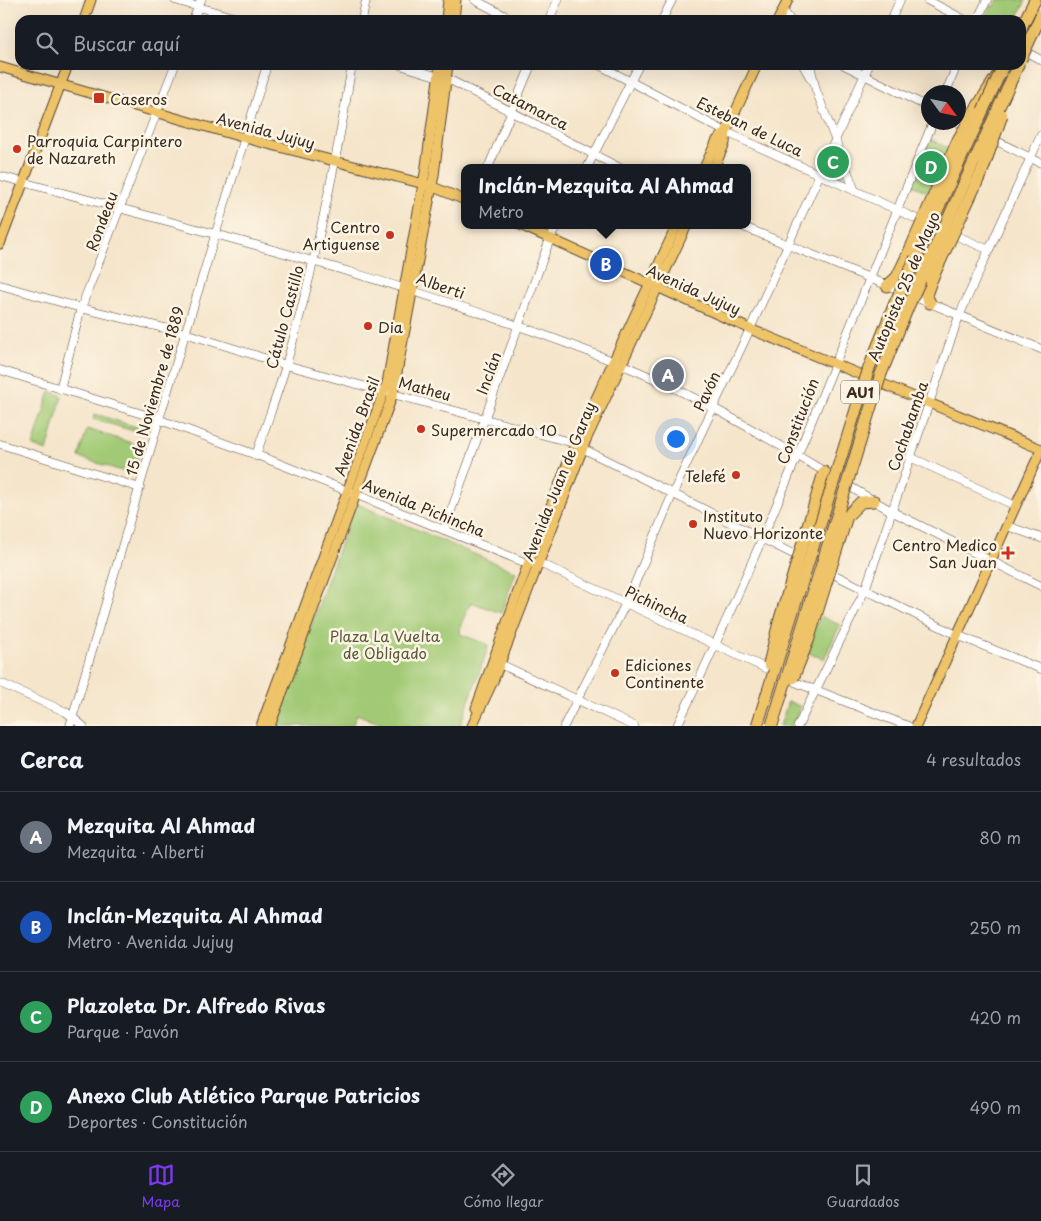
<!DOCTYPE html>
<html lang="es">
<meta charset="utf-8">
<style>
:root{--surface:#171b24;--page:#20242c;--text:#f1f3f6;--muted:#9ea1a6;--line:#363941;--accent:#7c3aed}
body{margin:0;font-family:"Playpen Sans",sans-serif;background:var(--page);color:var(--text)}
.compass{position:absolute;left:921px;top:85px;width:45px;height:45px;border-radius:50%;background:var(--surface);box-shadow:0 5px 20px #0002;rotate:123deg}
.you{position:absolute;left:675px;top:438px;width:18px;height:18px;margin:-12px;border:4px solid #fff;border-radius:50%;background:#1a73e8;box-shadow:0 0 0 8px #1a73e833}
.badge{display:grid;place-items:center;width:32px;height:32px;border-radius:50%;background:var(--accent);color:#fff;font-size:16px;font-weight:700}
.pin{position:absolute;translate:-50% -50%;border:2px solid #fff;box-shadow:0 1px 5px #0006}
.popup{position:absolute;left:461px;top:164px;width:290px;height:65px;box-sizing:border-box;display:grid;place-content:center;border-radius:10px;background:var(--surface);filter:drop-shadow(0 1px 4px #0005);font-size:16px;white-space:nowrap;color:var(--muted)}
.popup b{font-size:19px;color:var(--text)}
.popup::after{content:'';position:absolute;left:50%;top:100%;margin-left:-10px;border:10px solid transparent;border-top-color:var(--surface)}
.list{margin:0;padding:0;list-style:none}
h2{display:flex;justify-content:space-between;align-items:center;height:65px;margin:0;padding:0 20px;font-size:21px}
h2 small{font-size:16px;font-weight:400;color:var(--muted)}
.list li{display:grid;grid-template-columns:32px 1fr auto;gap:15px;align-items:center;box-sizing:border-box;height:90px;padding:0 20px;border-top:1px solid var(--line)}
.list b{display:block;font-size:19px;white-space:nowrap}
.list p{margin:0;font-size:16px;white-space:nowrap;color:var(--muted)}
.list em{font-size:16px;font-style:normal;color:var(--muted)}
.icon{flex:none;width:28px;height:28px;fill:none;stroke:currentColor;stroke-width:2;stroke-linecap:round;stroke-linejoin:round}
.map{position:relative;flex:none;width:1041px;height:726px;overflow:hidden}
.search{position:absolute;background:var(--surface);box-shadow:0 5px 20px #0002;left:15px;right:15px;top:15px;height:55px;display:flex;align-items:center;gap:12px;box-sizing:border-box;padding:0 18px;border-radius:15px;color:var(--muted);font-size:19px}
.sheet{height:425px;background:var(--surface)}
nav{display:flex;justify-content:space-around;align-items:center;box-sizing:border-box;height:70px;border-top:1px solid var(--line);background:var(--surface);font-size:14px;color:var(--muted)}
nav a{display:grid;justify-items:center;gap:2px}
nav .on{color:var(--accent)}
.map>svg:first-child{display:block}
.green{fill:#a2ca76;stroke:#6e7a4a}
.lines{fill:none;stroke-linecap:round;stroke-linejoin:round}
.minor-casing{stroke:#574638;stroke-width:9}
.major-casing{stroke:#574638;stroke-width:11}
.highway-casing{stroke:#574638;stroke-width:13}
.minor{stroke:#fff;stroke-width:8}
.major{stroke:#efc469;stroke-width:9}
.highway{stroke:#efc469;stroke-width:11}
.highway-bridge-casing{stroke:#574638;stroke-width:13;stroke-linecap:butt}
.highway-bridge{stroke:#efc469;stroke-width:11}
.poi-dot{fill:#c8321e;stroke:#fcf5e5;stroke-width:2}
.labels{text-anchor:middle;dominant-baseline:central;stroke-width:5;stroke-linejoin:round;paint-order:stroke}
.shield{fill:#fcf5e5;stroke:#75675a;stroke-width:1}
.shield-label{font-size:14px;font-weight:bold;fill:#3b2a1e}
.poi-label{font-size:15px;fill:#3b2a1e;stroke:#fcf5e5;text-anchor:start}
.street-label{font-size:15px;fill:#3b2a1e;stroke:#fcf5e5}
.park-label{font-size:15px;fill:#5a5a38;stroke:#fcf5e5}
</style>
<div class="map">
<svg width="1041" height="726" viewBox="0 0 1041 726">
<rect width="100%" height="100%" fill="#fcf5e5"/>
<filter id="ink" filterUnits="userSpaceOnUse"><feTurbulence type="fractalNoise" baseFrequency=".02" numOctaves="2"/><feDisplacementMap in="SourceGraphic" scale="10" xChannelSelector="R" yChannelSelector="G"/><feConvolveMatrix kernelMatrix="1 2 1 2 8 2 1 2 1" color-interpolation-filters="sRGB"/></filter>
<filter id="wash" filterUnits="userSpaceOnUse"><feTurbulence type="fractalNoise" baseFrequency=".0096" numOctaves="4" result="noise"/><feDisplacementMap in="SourceGraphic" scale="20" xChannelSelector="R" yChannelSelector="G"/><feGaussianBlur stdDeviation="1.12" result="paint"/><feColorMatrix in="noise" values="0 0 0 0 0 0 0 0 0 0 0 0 0 0 0 0 0 1.4 0 .05"/><feComposite in="paint" operator="in"/></filter>
<g filter="url(#wash)">
<rect width="100%" height="100%" fill="#f5e5cb"/>
<!-- green -->
<g class="green">
<polygon points="997,0 1026,0 1016,20 984,20 990,6 993,7"/>
<polygon points="930,139 952,150 931,193 912,185"/>
<polygon points="834,152 843,177 843,179 824,173"/>
<polygon points="50,391 62,396 47,451 33,446"/>
<polygon points="95,414 146,430 144,434 93,419"/>
<polygon points="87,429 141,446 134,475 79,457"/>
<polygon points="355,503 516,572 501,613 471,602 461,624 460,634 489,645 460,726 386,726 357,714 352,726 275,726"/>
<polygon points="820,616 840,625 824,659 806,652"/>
<polygon points="788,701 801,707 791,726 780,726"/>
</g>
</g>
<g filter="url(#ink)">
<g class="lines">
<!-- minor casing -->
<g class="minor-casing">
<g id="minor">
<polyline points="175,0 243,20"/>
<polyline points="475,0 513,20"/>
<polyline points="927,0 965,20"/>
<polyline points="783,10 790,20"/>
<polyline points="193,20 201,0"/>
<polyline points="362,20 366,0"/>
<polyline points="549,20 558,0"/>
<polyline points="662,20 672,0"/>
<polyline points="891,20 900,0"/>
<polyline points="977,20 987,0"/>
<polyline points="1021,49 1041,60"/>
<polyline points="400,65 452,81 620,168"/>
<polyline points="599,65 726,132 919,220"/>
<polyline points="803,65 811,79"/>
<polyline points="810,65 816,90 855,191"/>
<polyline points="844,65 928,107"/>
<polyline points="946,92 957,65"/>
<polyline points="958,122 1041,163"/>
<polyline points="488,168 531,65"/>
<polyline points="587,168 639,65"/>
<path d="M0 176C206 232 416 283 615 362 689 391 759 433 827 473"/>
<polyline points="739,225 894,288"/>
<polyline points="955,235 989,250"/>
<polyline points="0,285 81,308 185,333 286,365 570,442 795,555"/>
<polyline points="920,299 1041,349"/>
<polyline points="0,370 152,417 270,460 524,562 544,565 765,668"/>
<polyline points="60,389 81,308 175,65"/>
<polyline points="0,444 140,488"/>
<path d="M256 456C266 424 278 393 287 362 315 264 336 165 352 65"/>
<polyline points="910,457 1016,506"/>
<polyline points="852,488 893,512 1041,586"/>
<polyline points="1007,526 1041,538"/>
<polyline points="444,530 550,239 557,225"/>
<polyline points="831,573 957,635 1041,669"/>
<polyline points="500,664 634,726"/>
<polyline points="795,682 908,726"/>
<polyline points="0,683 66,712 83,726"/>
<polyline points="70,726 161,413 267,65"/>
<polyline points="564,726 630,595 673,493 750,329 869,65"/>
<path d="M677 726C772 529 850 325 933 122"/>
<polyline points="798,726 865,590 959,316 1041,135"/>
</g>
</g>
<!-- major casing -->
<g class="major-casing">
<g id="major">
<polyline points="84,20 91,0"/>
<polyline points="446,20 448,0"/>
<polyline points="454,20 456,0"/>
<polyline points="778,20 788,0"/>
<polyline points="0,67 245,138 428,185 465,200"/>
<polyline points="704,168 717,140 726,132"/>
<polyline points="714,168 725,143 726,132 757,65"/>
<polyline points="520,225 750,329 859,374"/>
<polyline points="0,244 68,65"/>
<polyline points="885,385 1041,449"/>
<polyline points="476,708 525,572 578,437 677,225"/>
<polyline points="261,726 387,383 425,173 440,65"/>
<polyline points="270,726 393,394 434,175 448,65"/>
<polyline points="472,726 494,679 586,440 687,225"/>
<polyline points="916,726 1041,450"/>
</g>
</g>
<!-- highway casing -->
<g class="highway-casing">
<g id="highway">
<polyline points="1021,28 1035,0"/>
<polyline points="1014,74 1018,65"/>
<polyline points="974,112 1004,65"/>
<polyline points="887,286 897,277 910,250"/>
<polyline points="930,303 926,295 931,281"/>
<polyline points="847,516 861,502 874,501"/>
<polyline points="808,526 824,472"/>
</g>
</g>
<!-- minor -->
<use href="#minor" class="minor"/>
<!-- major -->
<use href="#major" class="major"/>
<!-- highway -->
<use href="#highway" class="highway"/>
<!-- highway-bridge casing -->
<g class="highway-bridge-casing">
<g id="highway-bridge">
<polyline points="1021,59 1041,15"/>
<polyline points="910,250 958,140 974,112"/>
<polyline points="931,281 983,169 1002,115"/>
<polyline points="769,664 779,622 808,526"/>
<polyline points="793,678 808,641 847,516"/>
<polyline points="772,725 881,374 908,307 1014,74"/>
<polyline points="757,726 869,368 895,303 1000,73"/>
</g>
</g>
<!-- highway-bridge -->
<use href="#highway-bridge" class="highway-bridge"/>
</g>
</g>
<!-- markers -->
<g class="poi-dot">
<rect x="93" y="92" width="12" height="12" rx="2.5"/>
<circle cx="17" cy="149" r="5"/>
<circle cx="390" cy="235" r="5"/>
<circle cx="368" cy="326" r="5"/>
<circle cx="421" cy="429" r="5"/>
<circle cx="736" cy="475" r="5"/>
<circle cx="693" cy="524" r="5"/>
<path d="M1005.5 545.5h5v5h5v5h-5v5h-5v-5h-5v-5h5z"/>
<circle cx="615" cy="673" r="5"/>
</g>
<g class="labels">
<!-- shield labels -->
<rect class="shield" x="841" y="380.5" width="38" height="23" rx="4"/>
<g class="shield-label">
<text x="860" y="392">AU1</text>
</g>
<!-- poi labels -->
<g class="poi-label">
<text x="110" y="98">Caseros</text>
<text x="27" y="140">Parroquia Carpintero<tspan x="27" dy="17">de Nazareth</tspan></text>
<text x="380" y="226" text-anchor="end">Centro<tspan x="380" dy="17">Artiguense</tspan></text>
<text x="378" y="326">Dia</text>
<text x="431" y="429">Supermercado 10</text>
<text x="726" y="475" text-anchor="end">Telefé</text>
<text x="703" y="515">Instituto<tspan x="703" dy="17">Nuevo Horizonte</tspan></text>
<text x="997" y="544" text-anchor="end">Centro Medico<tspan x="997" dy="17">San Juan</tspan></text>
<text x="625" y="664">Ediciones<tspan x="625" dy="17">Continente</tspan></text>
</g>
<!-- street labels -->
<g class="street-label">
<text transform="translate(531 106) rotate(27)">Catamarca</text>
<text transform="translate(750 126) rotate(26)">Esteban de Luca</text>
<text transform="translate(266 130) rotate(15)">Avenida Jujuy</text>
<text transform="translate(101 221) rotate(-69)">Rondeau</text>
<text transform="translate(441 285) rotate(19)">Alberti</text>
<text transform="translate(903 286) rotate(-67)">Autopista 25 de Mayo</text>
<text transform="translate(694 289) rotate(24)">Avenida Jujuy</text>
<text transform="translate(284 317) rotate(-75)">Cátulo Castillo</text>
<text transform="translate(488 373) rotate(-70)">Inclán</text>
<text transform="translate(425 388) rotate(15)">Matheu</text>
<text transform="translate(154 391) rotate(-74)">15 de Noviembre de 1889</text>
<text transform="translate(706 391) rotate(-65)">Pavón</text>
<text transform="translate(797 421) rotate(-69)">Constitución</text>
<text transform="translate(356 426) rotate(-70)">Avenida Brasil</text>
<text transform="translate(907 426) rotate(-71)">Cochabamba</text>
<text transform="translate(558 481) rotate(-68)">Avenida Juan de Garay</text>
<text transform="translate(424 507) rotate(22)">Avenida Pichincha</text>
<text transform="translate(657 604) rotate(25)">Pichincha</text>
</g>
<!-- park labels -->
<g class="park-label">
<text x="385" y="635">Plaza La Vuelta<tspan x="385" dy="17">de Obligado</tspan></text>
</g>
</g>
</svg>
<svg class="compass" viewBox="-18 -18 36 36"><path d="M0-13l5 13h-10z" fill="#e53935"/><path d="M0 13l5-13h-10z" fill="#9ea1a6"/></svg>
<div class="you"></div>
<div class="pin badge" style="left:668px;top:375px;background:#6b7280">A</div>
<div class="pin badge" style="left:606px;top:264px;background:#1a4fb4">B</div>
<div class="popup"><b>Inclán-Mezquita Al Ahmad</b>Metro</div>
<div class="pin badge" style="left:833px;top:162px;background:#2e9e5b">C</div>
<div class="pin badge" style="left:931px;top:167px;background:#2e9e5b">D</div>
<div class="search"><svg class="icon" aria-label="search" viewBox="0 0 24 24"><circle cx="10" cy="10" r="6"/><path d="M15 15l6 6"/></svg>Buscar aquí</div>
</div>
<section class="sheet">
<h2>Cerca<small>4 resultados</small></h2>
<ul class="list">
<li><span class="badge" style="background:#6b7280">A</span><div><b>Mezquita Al Ahmad</b><p>Mezquita · Alberti</p></div><em>80 m</em></li>
<li><span class="badge" style="background:#1a4fb4">B</span><div><b>Inclán-Mezquita Al Ahmad</b><p>Metro · Avenida Jujuy</p></div><em>250 m</em></li>
<li><span class="badge" style="background:#2e9e5b">C</span><div><b>Plazoleta Dr. Alfredo Rivas</b><p>Parque · Pavón</p></div><em>420 m</em></li>
<li><span class="badge" style="background:#2e9e5b">D</span><div><b>Anexo Club Atlético Parque Patricios</b><p>Deportes · Constitución</p></div><em>490 m</em></li>
</ul>
</section>
<nav>
<a class="on"><svg class="icon" aria-label="map" viewBox="0 0 24 24"><path d="M3 6l6-2 6 2 6-2v14l-6 2-6-2-6 2zM9 4v14M15 6v14"/></svg>Mapa</a>
<a><svg class="icon" aria-label="directions" viewBox="0 0 24 24"><path d="M12 3l9 9-9 9-9-9zM9 14v-3h6M13 9l2 2-2 2"/></svg>Cómo llegar</a>
<a><svg class="icon" aria-label="saved" viewBox="0 0 24 24"><path d="M7 4h10v16l-5-4-5 4z"/></svg>Guardados</a>
</nav>
